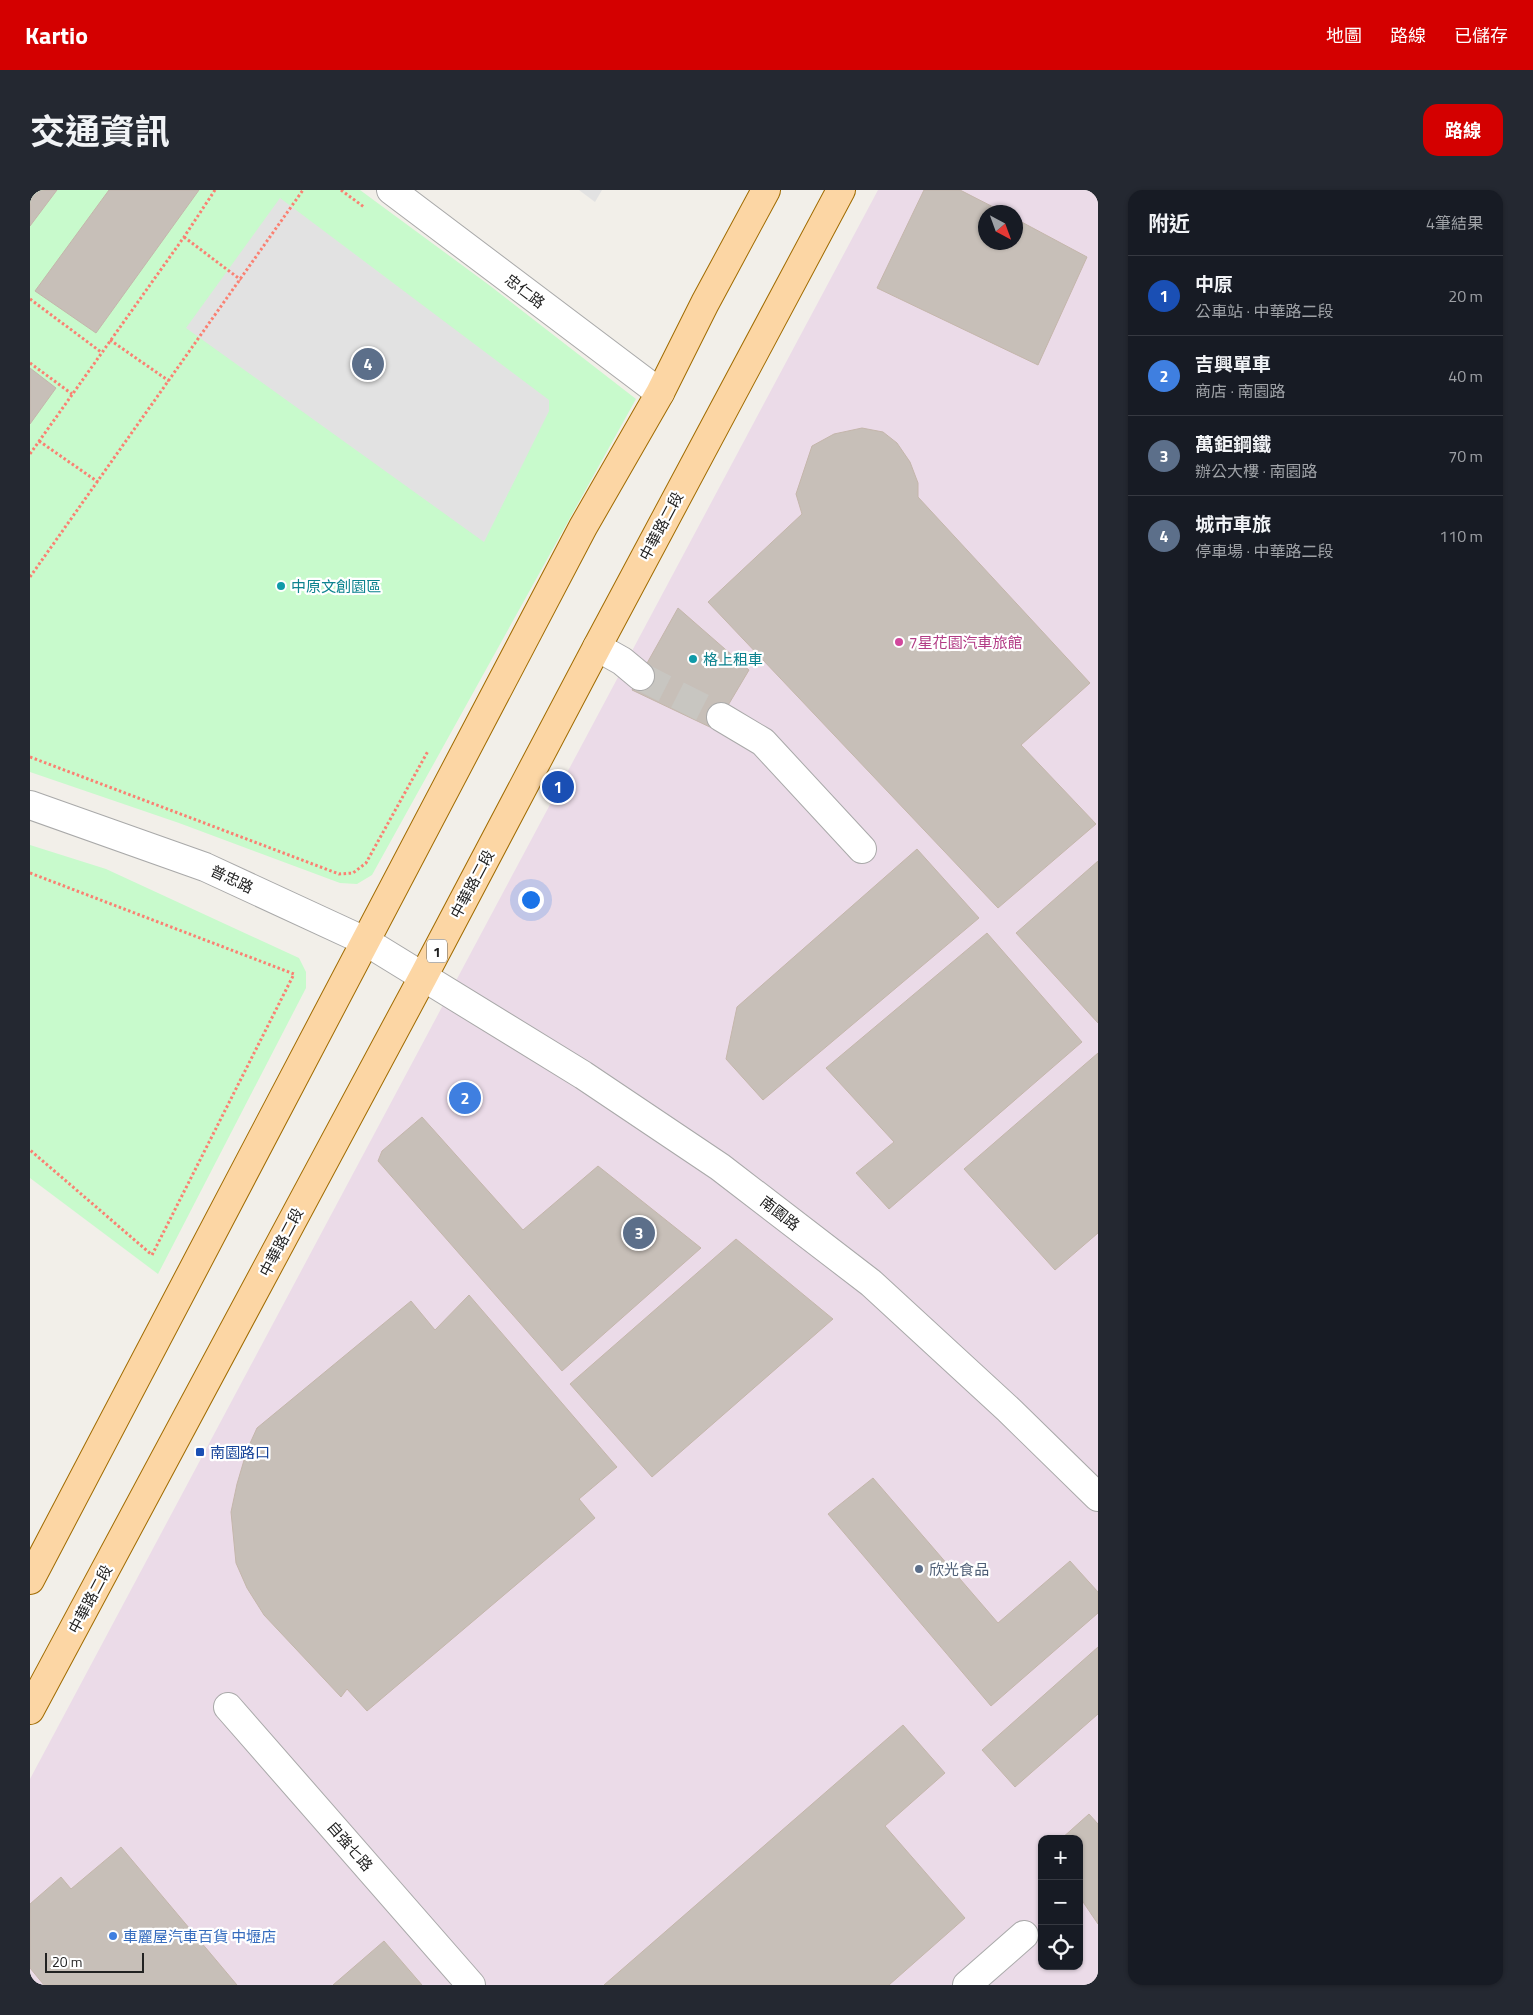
<!DOCTYPE html>
<html lang="zh-TW">
<meta charset="utf-8">
<style>
:root{--surface:#171b24;--page:#242831;--text:#f1f3f6;--muted:#9ea1a6;--line:#363941;--accent:#d40000}
body{margin:0;font-family:"Titillium Web","Noto Sans TC",sans-serif;background:var(--page);color:var(--text)}
.controls{position:absolute;right:15px;bottom:15px;display:grid;overflow:hidden;border-radius:10px;box-shadow:0 1px 4px #0004}
.controls button{width:45px;height:45px;display:grid;place-items:center;padding:0;border:0;border-bottom:1px solid var(--line);background:var(--surface);color:var(--text);font:25px sans-serif}
.compass{position:absolute;left:948px;top:15px;width:45px;height:45px;border-radius:50%;background:var(--surface);box-shadow:0 1px 4px #0004;rotate:139deg}
.scale{position:absolute;left:15px;bottom:12px;width:99px;box-sizing:border-box;padding-left:5px;border:2px solid #222;border-top:0;font-size:14px;line-height:18px;white-space:nowrap;color:#222;-webkit-text-stroke:4px #fff;paint-order:stroke}
.you{position:absolute;left:500px;top:709px;width:18px;height:18px;margin:-12px;border:4px solid #fff;border-radius:50%;background:#1a73e8;box-shadow:0 0 0 8px #1a73e833}
.badge{display:grid;place-items:center;width:32px;height:32px;border-radius:50%;background:var(--accent);color:#fff;font-size:16px;font-weight:700}
.pin{position:absolute;translate:-50% -50%;border:2px solid #fff;box-shadow:0 1px 5px #0006}
.list{margin:0;padding:0;list-style:none}
h2{display:flex;justify-content:space-between;align-items:center;height:65px;margin:0;padding:0 20px;font-size:21px}
h2 small{font-size:16px;font-weight:400;color:var(--muted)}
.list li{display:grid;grid-template-columns:32px 1fr auto;gap:15px;align-items:center;box-sizing:border-box;height:80px;padding:0 20px;border-top:1px solid var(--line)}
.list b{display:block;font-size:19px;white-space:nowrap}
.list p{margin:0;font-size:16px;white-space:nowrap;color:var(--muted)}
.list em{font-size:16px;font-style:normal;color:var(--muted)}
.icon{flex:none;width:28px;height:28px;fill:none;stroke:currentColor;stroke-width:2;stroke-linecap:round;stroke-linejoin:round}
.map{position:relative;flex:none;width:1068px;height:1795px;overflow:hidden;border-radius:15px}
header{display:flex;align-items:center;gap:30px;box-sizing:border-box;height:70px;padding:0 25px;background:var(--accent);color:#fff}
header strong{font-size:24px}
nav{display:flex;gap:28px;margin-inline-start:auto;font-size:18px}
.intro{display:flex;align-items:center;justify-content:space-between;box-sizing:border-box;height:120px;padding:0 30px}
h1{margin:0;font-size:35px}
.button{padding:12px 22px;border-radius:15px;background:var(--accent);color:#fff;font-size:18px;font-weight:700}
main{display:flex;gap:30px;padding:0 30px}
aside{flex:1;background:var(--surface);border-radius:15px;box-shadow:0 1px 4px #0004}
.map>svg:first-child{display:block}
.industrial{fill:#ebdbe8;fill-rule:evenodd}
.park{fill:#c8facc}
.parking{fill:#e2e2e2}
.building{fill:#c7bfb8;stroke:#c4b6ab}
.lines{fill:none;stroke-linecap:round;stroke-linejoin:round}
.minor-tunnel{stroke:#c8c6c1;stroke-width:28;stroke-dasharray:28 14;stroke-linecap:butt}
.minor-casing{stroke:#a9a9a9;stroke-width:30}
.major-casing{stroke:#a06b00;stroke-width:30}
.path{stroke:#fa8072;stroke-width:3;stroke-dasharray:2.5 2.5;stroke-linecap:butt}
.minor{stroke:#fff;stroke-width:28}
.major{stroke:#fcd6a4;stroke-width:28}
.culture-dot{fill:#0f9aa8;stroke:#fff;stroke-width:2}
.hotel-dot{fill:#d1479c;stroke:#fff;stroke-width:2}
.transit-dot{fill:#1a4fb4;stroke:#fff;stroke-width:2}
.service-dot{fill:#5c6f8a;stroke:#fff;stroke-width:2}
.shop-dot{fill:#3f7fe0;stroke:#fff;stroke-width:2}
.labels{text-anchor:middle;dominant-baseline:central;stroke-width:4.5;stroke-linejoin:round;paint-order:stroke}
.shield{fill:#fff;stroke:#646464;stroke-width:1}
.shield-label{font-size:14px;font-weight:bold;fill:#222}
.street-label{font-size:15px;fill:#222;stroke:#fff}
.culture-label{font-size:15px;fill:#0d838f;stroke:#fff;text-anchor:start}
.hotel-label{font-size:15px;fill:#b23c85;stroke:#fff;text-anchor:start}
.transit-label{font-size:15px;fill:#164399;stroke:#fff;text-anchor:start}
.service-label{font-size:15px;fill:#4e5e75;stroke:#fff;text-anchor:start}
.shop-label{font-size:15px;fill:#366cbe;stroke:#fff;text-anchor:start}
</style>
<header>
<strong>Kartio</strong>
<nav><a>地圖</a><a>路線</a><a>已儲存</a></nav>
</header>
<div class="intro"><h1>交通資訊</h1><a class="button">路線</a></div>
<main>
<div class="map">
<svg width="1068" height="1795" viewBox="0 0 1068 1795">
<rect width="100%" height="100%" fill="#f2efe9"/>
<!-- industrial -->
<path class="industrial" d="M848 0H1068V1795H0V1589ZM956 22H986V52H956ZM1012 1649H1049V1776H1012Z"/>
<!-- park -->
<g class="park">
<polygon points="0,0 330,0 459,95 606,209 342,685 327,694 310,693 149,633 0,582"/>
<polygon points="0,655 76,679 269,768 276,782 276,798 128,1084 0,988"/>
</g>
<!-- parking -->
<g class="parking">
<polygon points="549,0 572,0 565,12"/>
<polygon points="250,8 519,210 519,221 454,352 156,138"/>
</g>
<!-- building -->
<g class="building">
<polygon points="0,0 27,0 0,36"/>
<polygon points="79,0 169,0 66,143 5,101"/>
<polygon points="894,0 930,0 973,22 956,22 956,52 986,52 986,29 1057,67 1008,175 847,98"/>
<polygon points="0,178 26,198 0,234"/>
<polygon points="832,238 853,242 867,253 880,272 888,293 888,307 1060,493 991,555 1066,634 968,718 678,412 772,324 766,304 782,256 804,244"/>
<polygon points="648,418 719,480 684,539 602,500"/>
<polygon points="887,659 949,728 733,910 696,869 707,817"/>
<polygon points="1068,671 1068,833 986,743"/>
<polygon points="957,743 1052,852 859,1019 826,983 864,952 796,878"/>
<polygon points="1068,863 1068,1043 1025,1080 934,979"/>
<polygon points="392,927 493,1040 568,976 671,1058 532,1181 348,971 352,961"/>
<polygon points="706,1049 803,1129 622,1287 540,1194"/>
<polygon points="439,1105 587,1277 549,1309 565,1328 337,1521 317,1499 311,1507 234,1425 217,1398 206,1373 201,1322 207,1294 217,1260 227,1238 381,1111 405,1140"/>
<polygon points="843,1288 968,1433 1040,1371 1068,1402 1068,1423 961,1516 798,1324"/>
<polygon points="1068,1457 1068,1524 985,1597 952,1560"/>
<polygon points="873,1535 915,1583 855,1636 935,1728 859,1795 574,1795"/>
<polygon points="1059,1624 1068,1634 1068,1734 1049,1706 1049,1649 1031,1649"/>
<polygon points="91,1657 207,1795 14,1795 0,1778 0,1714 31,1687 41,1699"/>
<polygon points="354,1751 392,1795 303,1795"/>
</g>
<g class="lines">
<!-- minor-tunnel -->
<polyline class="minor-tunnel" points="610,486 691,527"/>
<!-- minor casing -->
<g class="minor-casing">
<g id="minor">
<polyline points="361,0 630,203"/>
<polyline points="567,457 592,471 610,486"/>
<polyline points="691,527 733,552 832,659"/>
<polyline points="0,615 175,677 335,751 553,885 690,977 841,1093 979,1220 1068,1307"/>
<polyline points="198,1517 441,1795"/>
<polyline points="937,1795 994,1745"/>
</g>
</g>
<!-- major casing -->
<g class="major-casing">
<g id="major">
<polyline points="0,1390 553,337 630,203 675,113 736,0"/>
<polyline points="0,1520 393,787 567,457 811,0"/>
</g>
</g>
<!-- path -->
<g class="path">
<polyline points="311,0 334,17"/>
<polyline points="154,47 211,90"/>
<polyline points="0,109 71,162"/>
<polyline points="80,150 139,191"/>
<polyline points="0,173 42,204"/>
<polyline points="9,251 68,292"/>
<polyline points="0,264 154,47 185,0"/>
<polyline points="0,387 273,0"/>
<polyline points="0,567 309,684 323,683 336,673 398,561"/>
<polyline points="0,683 264,784 122,1065 0,960"/>
</g>
<!-- minor -->
<use href="#minor" class="minor"/>
<!-- major -->
<use href="#major" class="major"/>
</g>
<!-- markers -->
<g class="culture-dot">
<circle cx="251" cy="396" r="5"/>
<circle cx="663" cy="469" r="5"/>
</g>
<circle class="hotel-dot" cx="869" cy="452" r="5"/>
<rect class="transit-dot" x="165" y="1257" width="10" height="10" rx="2.5"/>
<circle class="service-dot" cx="889" cy="1379" r="5"/>
<circle class="shop-dot" cx="83" cy="1746" r="5"/>
<g class="labels">
<!-- shield labels -->
<rect class="shield" x="397" y="749.5" width="20" height="23" rx="4"/>
<g class="shield-label">
<text x="407" y="761">1</text>
</g>
<!-- street labels -->
<g class="street-label">
<text transform="translate(495 101) rotate(37)">忠仁路</text>
<text transform="translate(631 336) rotate(-62)">中華路二段</text>
<text transform="translate(202 689) rotate(25)">普忠路</text>
<text transform="translate(442 694) rotate(-62)">中華路二段</text>
<text transform="translate(750 1023) rotate(38)">南園路</text>
<text transform="translate(251 1052) rotate(-62)">中華路二段</text>
<text transform="translate(60 1409) rotate(-62)">中華路二段</text>
<text transform="translate(320 1656) rotate(49)">自強七路</text>
</g>
<!-- culture labels -->
<g class="culture-label">
<text x="261" y="396">中原文創園區</text>
<text x="673" y="469">格上租車</text>
</g>
<!-- hotel labels -->
<g class="hotel-label">
<text x="879" y="452">7星花園汽車旅館</text>
</g>
<!-- transit labels -->
<g class="transit-label">
<text x="180" y="1262">南園路口</text>
</g>
<!-- service labels -->
<g class="service-label">
<text x="899" y="1379">欣光食品</text>
</g>
<!-- shop labels -->
<g class="shop-label">
<text x="93" y="1746">車麗屋汽車百貨 中壢店</text>
</g>
</g>
</svg>
<div class="controls">
<button>+</button>
<button>−</button>
<button><svg class="icon" aria-label="locate" viewBox="0 0 24 24"><circle cx="12" cy="12" r="6"/><path d="M12 2v4M12 18v4M2 12h4M18 12h4"/></svg></button>
</div>
<svg class="compass" viewBox="-18 -18 36 36"><path d="M0-13l5 13h-10z" fill="#e53935"/><path d="M0 13l5-13h-10z" fill="#9ea1a6"/></svg>
<div class="scale">20 m</div>
<div class="you"></div>
<div class="pin badge" style="left:528px;top:597px;background:#1a4fb4">1</div>
<div class="pin badge" style="left:435px;top:908px;background:#3f7fe0">2</div>
<div class="pin badge" style="left:609px;top:1043px;background:#5c6f8a">3</div>
<div class="pin badge" style="left:338px;top:174px;background:#5c6f8a">4</div>
</div>
<aside>
<h2>附近<small>4筆結果</small></h2>
<ul class="list">
<li><span class="badge" style="background:#1a4fb4">1</span><div><b>中原</b><p>公車站 · 中華路二段</p></div><em>20 m</em></li>
<li><span class="badge" style="background:#3f7fe0">2</span><div><b>吉興單車</b><p>商店 · 南園路</p></div><em>40 m</em></li>
<li><span class="badge" style="background:#5c6f8a">3</span><div><b>萬鉅鋼鐵</b><p>辦公大樓 · 南園路</p></div><em>70 m</em></li>
<li><span class="badge" style="background:#5c6f8a">4</span><div><b>城市車旅</b><p>停車場 · 中華路二段</p></div><em>110 m</em></li>
</ul>
</aside>
</main>
